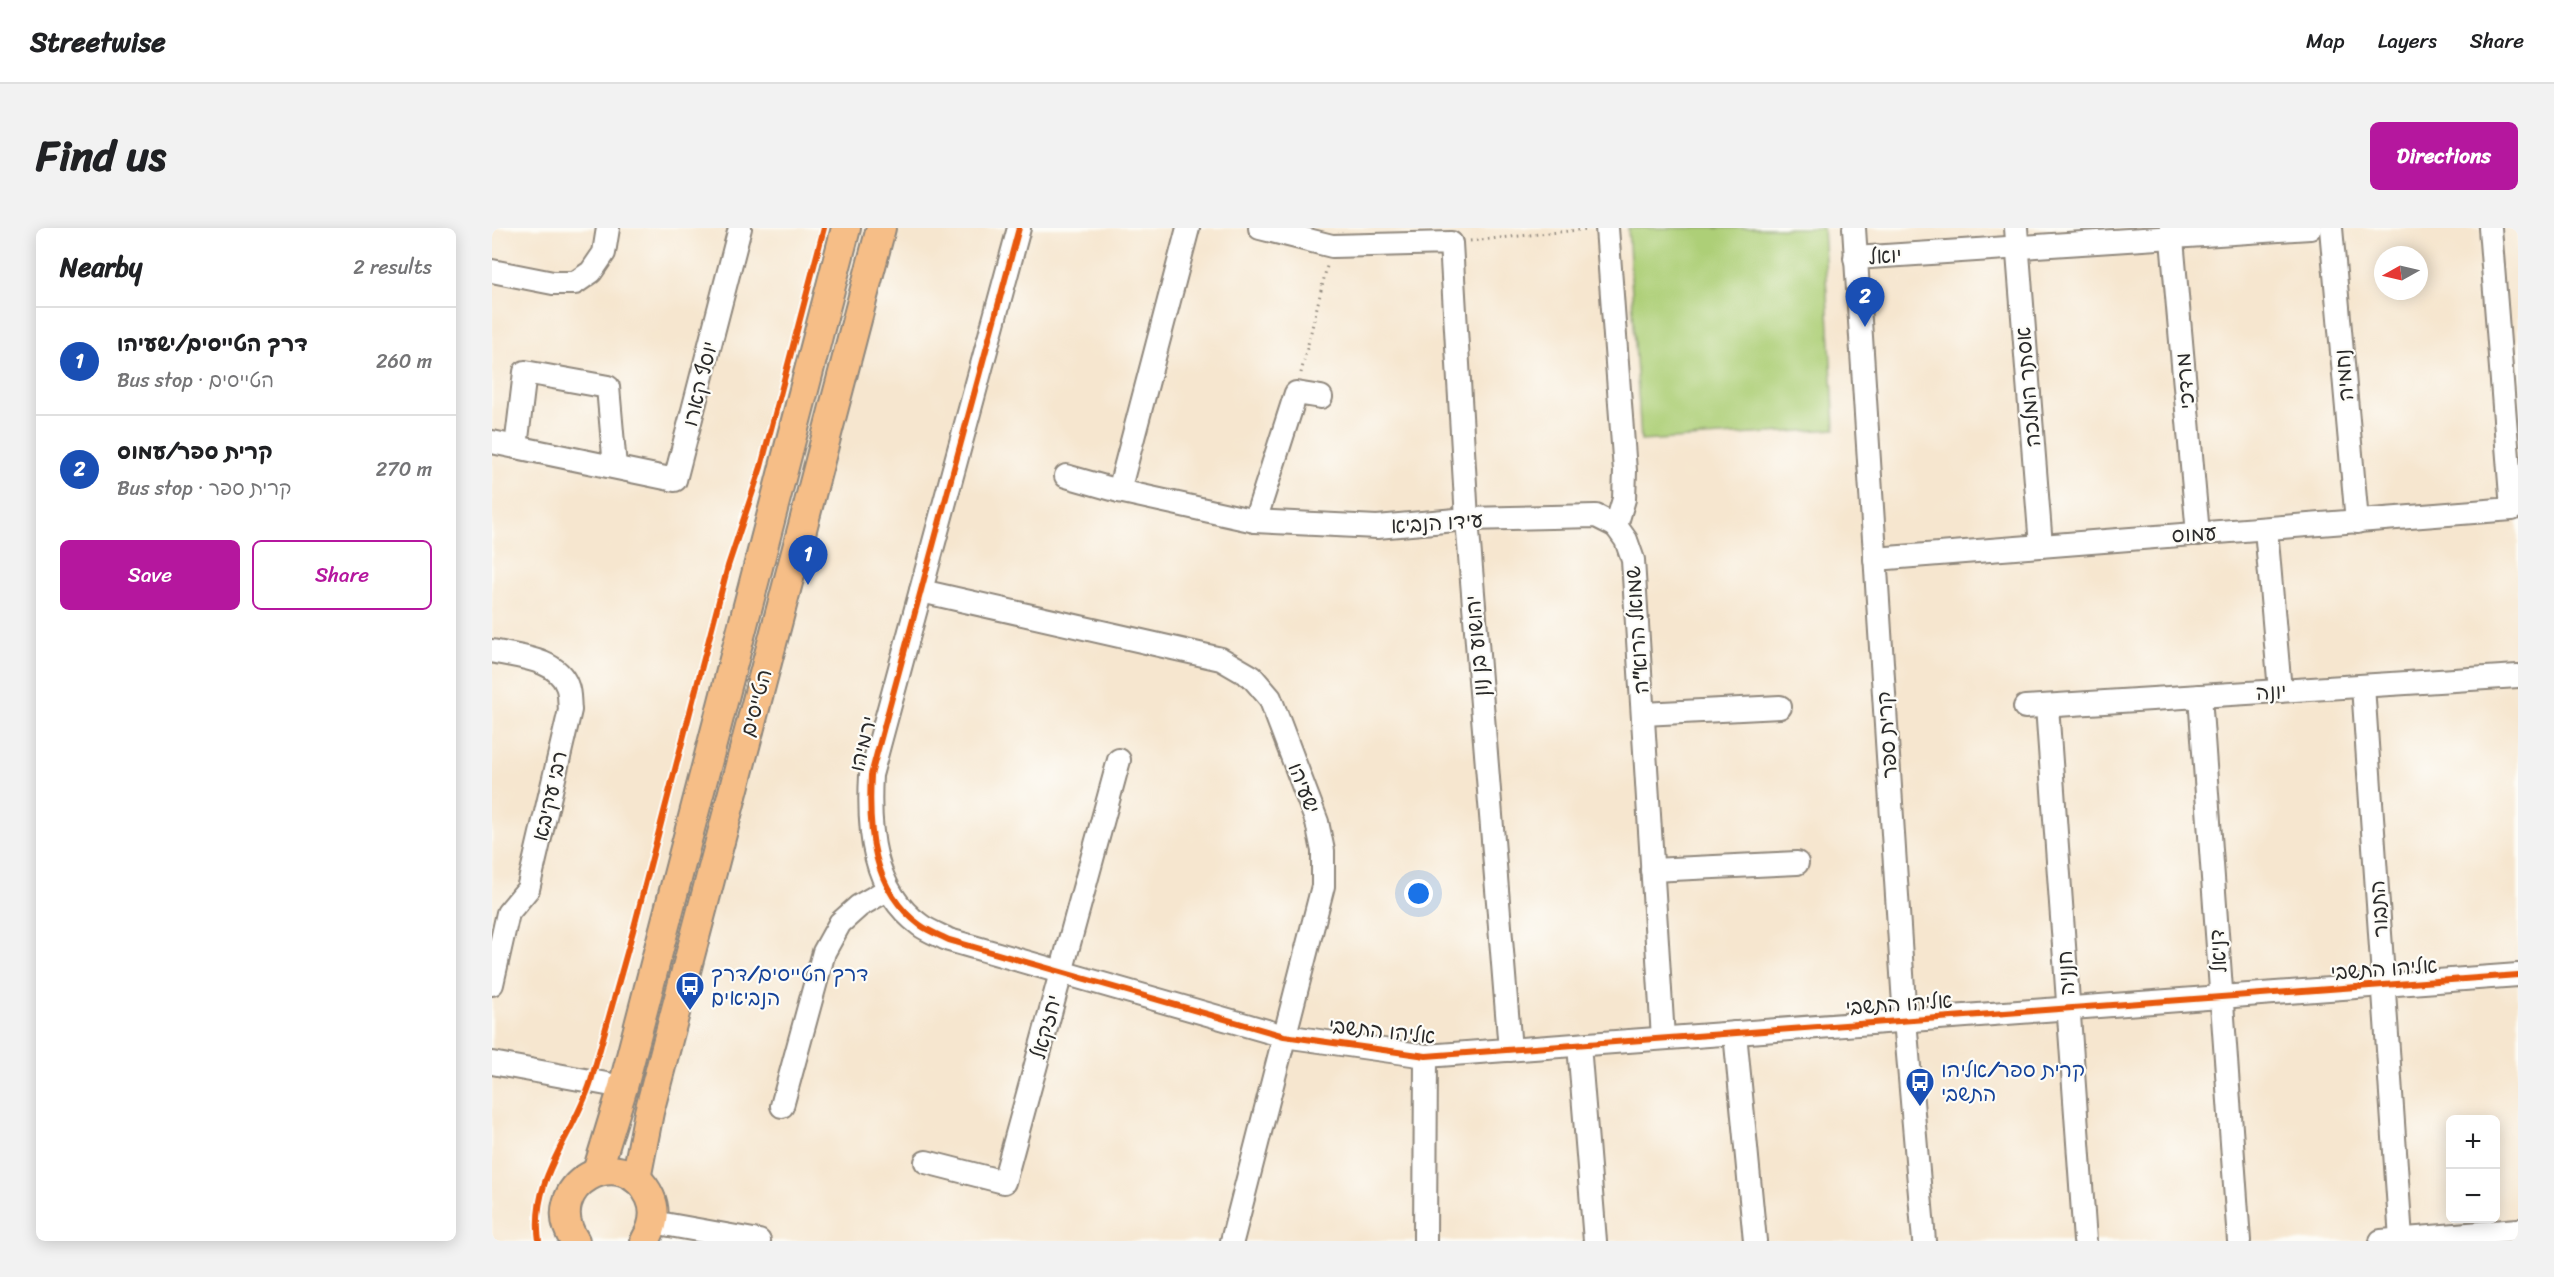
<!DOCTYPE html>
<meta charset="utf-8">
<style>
:root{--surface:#fff;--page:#f2f2f2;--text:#202124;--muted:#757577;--line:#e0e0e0;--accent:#b5179e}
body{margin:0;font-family:Sriracha,"Playpen Sans Hebrew",sans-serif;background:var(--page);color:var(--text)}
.controls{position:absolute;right:18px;bottom:18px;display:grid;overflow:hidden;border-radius:9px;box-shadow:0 3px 15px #0003}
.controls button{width:54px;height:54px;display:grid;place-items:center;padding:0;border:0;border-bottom:2px solid var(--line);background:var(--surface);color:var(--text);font:30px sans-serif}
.compass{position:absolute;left:1882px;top:18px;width:54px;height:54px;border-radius:50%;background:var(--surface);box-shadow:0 3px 15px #0003;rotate:262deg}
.you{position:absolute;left:927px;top:666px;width:21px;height:21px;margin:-15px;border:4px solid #fff;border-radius:50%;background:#1a73e8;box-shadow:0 0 0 9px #1a73e833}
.badge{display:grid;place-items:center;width:39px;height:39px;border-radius:50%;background:var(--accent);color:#fff;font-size:20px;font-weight:700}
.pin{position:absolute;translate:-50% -50px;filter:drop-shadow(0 2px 3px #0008)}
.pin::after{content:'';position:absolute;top:32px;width:21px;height:18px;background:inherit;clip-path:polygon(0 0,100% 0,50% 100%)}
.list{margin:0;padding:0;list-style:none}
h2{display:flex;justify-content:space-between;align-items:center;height:78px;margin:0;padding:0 24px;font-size:26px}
h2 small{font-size:20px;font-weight:400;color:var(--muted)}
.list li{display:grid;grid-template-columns:39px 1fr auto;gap:18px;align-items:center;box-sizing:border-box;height:108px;padding:0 24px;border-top:2px solid var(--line)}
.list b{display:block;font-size:22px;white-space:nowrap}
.list p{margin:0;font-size:20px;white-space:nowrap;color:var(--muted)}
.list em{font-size:20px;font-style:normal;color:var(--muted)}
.actions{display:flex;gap:12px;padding:18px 24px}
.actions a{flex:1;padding:14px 0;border:2px solid var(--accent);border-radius:9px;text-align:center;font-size:21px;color:var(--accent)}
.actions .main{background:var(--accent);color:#fff}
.map{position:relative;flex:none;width:2026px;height:1013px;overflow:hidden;border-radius:9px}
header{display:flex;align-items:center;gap:36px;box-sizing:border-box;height:84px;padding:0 30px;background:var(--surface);border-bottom:2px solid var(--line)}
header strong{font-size:28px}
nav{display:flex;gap:33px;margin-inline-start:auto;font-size:21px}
.intro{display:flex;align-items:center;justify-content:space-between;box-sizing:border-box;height:144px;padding:0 36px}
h1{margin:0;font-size:42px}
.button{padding:15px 27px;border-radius:9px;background:var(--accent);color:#fff;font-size:21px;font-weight:700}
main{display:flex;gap:36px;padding:0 36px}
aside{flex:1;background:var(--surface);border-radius:9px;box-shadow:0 3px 15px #0003}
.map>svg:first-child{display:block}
.green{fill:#adcf77;stroke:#6c7d51;stroke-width:1.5}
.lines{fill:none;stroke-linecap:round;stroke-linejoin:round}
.minor-casing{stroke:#90887d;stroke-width:26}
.major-casing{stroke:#90887d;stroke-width:32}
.path{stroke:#90887d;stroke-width:3;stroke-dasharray:1.5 4.5;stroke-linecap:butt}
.minor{stroke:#fff;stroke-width:22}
.major{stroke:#f6be87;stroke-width:28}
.cycleway-casing{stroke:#fdfcf7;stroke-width:10}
.cycleway{stroke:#e8590c;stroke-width:6}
.labels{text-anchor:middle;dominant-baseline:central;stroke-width:4.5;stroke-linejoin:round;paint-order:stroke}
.street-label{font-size:21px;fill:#2b2b2b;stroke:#fdfcf7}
.transit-label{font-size:21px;fill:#164399;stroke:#fdfcf7;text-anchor:start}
</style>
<header>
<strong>Streetwise</strong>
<nav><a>Map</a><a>Layers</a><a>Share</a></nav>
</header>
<div class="intro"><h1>Find us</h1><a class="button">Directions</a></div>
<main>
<aside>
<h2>Nearby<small>2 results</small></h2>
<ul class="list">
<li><span class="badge" style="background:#1a4fb4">1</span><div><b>דרך הטייסים/ישעיהו</b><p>Bus stop · הטייסים</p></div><em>260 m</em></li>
<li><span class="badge" style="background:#1a4fb4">2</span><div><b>קרית ספר/עמוס</b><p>Bus stop · קרית ספר</p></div><em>270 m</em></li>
</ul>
<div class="actions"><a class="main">Save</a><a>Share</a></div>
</aside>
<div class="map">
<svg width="2026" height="1013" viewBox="0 0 2026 1013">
<rect width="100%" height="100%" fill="#fdfcf7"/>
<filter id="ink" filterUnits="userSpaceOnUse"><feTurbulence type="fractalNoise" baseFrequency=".0167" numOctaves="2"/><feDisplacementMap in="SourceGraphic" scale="12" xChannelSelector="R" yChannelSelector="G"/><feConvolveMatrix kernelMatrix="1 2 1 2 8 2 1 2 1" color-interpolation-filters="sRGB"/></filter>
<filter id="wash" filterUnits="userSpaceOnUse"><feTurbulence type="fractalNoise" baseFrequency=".008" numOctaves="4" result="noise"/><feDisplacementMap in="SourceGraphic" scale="24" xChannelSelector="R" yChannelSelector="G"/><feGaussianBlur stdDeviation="1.35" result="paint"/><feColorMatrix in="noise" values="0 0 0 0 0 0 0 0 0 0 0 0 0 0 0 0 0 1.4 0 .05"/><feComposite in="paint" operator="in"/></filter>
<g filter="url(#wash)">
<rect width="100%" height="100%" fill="#f6e6cf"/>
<!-- green -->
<polygon class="green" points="1136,0 1331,0 1343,201 1149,213"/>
</g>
<g filter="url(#ink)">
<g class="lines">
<!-- minor casing -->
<g class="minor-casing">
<g id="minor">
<path d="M527 0 379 547C376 601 380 662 428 697 436 703 447 707 457 712L792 808 934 828 2026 747"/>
<polyline points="768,0 840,18 959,15 975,291 1018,822"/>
<polyline points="1115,0 1133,243 1132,271 1124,298 1134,312 1141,332 1171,810"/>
<polyline points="1362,0 1413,792 1432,1013"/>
<polyline points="1524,0 1549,318"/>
<polyline points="1679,0 1706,306"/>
<polyline points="1839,0 1865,294"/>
<polyline points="1363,30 1818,0"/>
<polyline points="0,43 61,55 83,55 99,44 112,25 116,0"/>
<polyline points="0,214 183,252 248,0"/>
<polyline points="24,219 33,144 116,159 123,239"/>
<polyline points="574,248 627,263 763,293 885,299 975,291 1104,288 1124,298"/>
<polyline points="627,263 696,0"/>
<polyline points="763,293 804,165 829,169"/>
<polyline points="1774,301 1788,463"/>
<polyline points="1383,331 2020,281 1998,0"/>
<polyline points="429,363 729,431 760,449 778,470 825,594 831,623 831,658 740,1013"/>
<path d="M0 423C25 429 65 430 75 458 78 465 77 474 78 482L36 661 16 685 0 756"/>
<polyline points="1871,458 1909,1011"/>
<polyline points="1708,468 1747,1013"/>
<polyline points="1555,478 1593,1013"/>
<polyline points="1533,479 2026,448"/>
<polyline points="1151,486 1288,479"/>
<polyline points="1160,642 1305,635"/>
<polyline points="1243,805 1263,1013"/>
<polyline points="1087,817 1103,1013"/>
<polyline points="0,835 131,859"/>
<polyline points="290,878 332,724 348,695 367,678 395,662"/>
<polyline points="434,934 512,954 627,532"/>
<polyline points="161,994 267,1013"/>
<polyline points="933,1013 934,828"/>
<polyline points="1889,1013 2026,1002"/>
</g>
</g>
<!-- major casing -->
<g class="major-casing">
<g id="major">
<polyline points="105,944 131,859 354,0"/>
<polyline points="144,951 157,884 389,0"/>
<path d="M83 1013C46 958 131 911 158 969 165 984 161 1000 153 1013"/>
</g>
</g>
<!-- path -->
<g class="path">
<polyline points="978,13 1097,1"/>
<polyline points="809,145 835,38"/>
</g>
<!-- minor -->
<use href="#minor" class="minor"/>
<!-- major -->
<use href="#major" class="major"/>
<!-- cycleway casing -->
<g class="cycleway-casing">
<g id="cycleway">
<path d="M527 0 379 547C376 601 380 662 428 697 436 703 447 707 457 712L792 808 934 828 2026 747"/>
<path d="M47 1013C38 949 81 910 99 853L141 703 236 338 269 239 332 0"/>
</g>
</g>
<!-- cycleway -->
<use href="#cycleway" class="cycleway"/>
</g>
</g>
<!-- icons -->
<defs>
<g id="bus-pin" transform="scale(1.5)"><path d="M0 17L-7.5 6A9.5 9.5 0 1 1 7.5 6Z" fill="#1a4fb4" stroke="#fdfcf7"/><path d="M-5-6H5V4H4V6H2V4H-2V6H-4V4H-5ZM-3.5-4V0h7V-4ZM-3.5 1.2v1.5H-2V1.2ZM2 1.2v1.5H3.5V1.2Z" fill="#fff"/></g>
</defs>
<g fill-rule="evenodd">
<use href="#bus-pin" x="198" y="758"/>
<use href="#bus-pin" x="1428" y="854"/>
</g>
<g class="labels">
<!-- street labels -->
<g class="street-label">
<text transform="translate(1393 28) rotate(-4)">יואל</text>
<text transform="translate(1852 147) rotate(-95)">נחמיה</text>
<text transform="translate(1693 153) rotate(-95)">מרדכי</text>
<text transform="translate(208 156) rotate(-76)">יוסף קארו</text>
<text transform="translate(1536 159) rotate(-95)">אסתר המלכה</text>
<text transform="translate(945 295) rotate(-4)">עידו הנביא</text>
<text transform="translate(1702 306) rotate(-4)">עמוס</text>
<text transform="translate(1145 402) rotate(-94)">שמואל הרוא"ה</text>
<text transform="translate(985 418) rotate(-95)">יהושוע בן נון</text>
<text transform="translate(1779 464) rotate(-4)">יונה</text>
<text transform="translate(264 475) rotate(-75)">הטייסים</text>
<text transform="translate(1395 507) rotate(-94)">קרית ספר</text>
<text transform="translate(371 516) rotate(-76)">ירמיהו</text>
<text transform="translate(812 560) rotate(69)">ישעיהו</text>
<text transform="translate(58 568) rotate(-77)">רבי עקיבא</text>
<text transform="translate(1887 681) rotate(-94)">התבור</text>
<text transform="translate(1726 723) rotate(-94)">דניאל</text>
<text transform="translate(1892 741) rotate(-4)">אליהו התשבי</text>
<text transform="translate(1574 745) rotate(-94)">חנניה</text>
<text transform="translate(1407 776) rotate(-4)">אליהו התשבי</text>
<text transform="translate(554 799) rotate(-75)">יחזקאל</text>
<text transform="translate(890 803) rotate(6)">אליהו התשבי</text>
</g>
<!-- transit labels -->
<g class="transit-label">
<text x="219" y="746">דרך הטייסים/דרך<tspan x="219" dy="24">הנביאים</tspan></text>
<text x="1449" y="842">קרית ספר/אליהו<tspan x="1449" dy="24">התשבי</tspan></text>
</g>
</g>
</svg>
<div class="controls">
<button>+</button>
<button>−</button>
</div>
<svg class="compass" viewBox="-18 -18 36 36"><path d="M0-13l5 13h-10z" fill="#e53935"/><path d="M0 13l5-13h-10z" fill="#757577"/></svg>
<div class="you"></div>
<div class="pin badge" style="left:316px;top:357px;background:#1a4fb4">1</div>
<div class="pin badge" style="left:1373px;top:99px;background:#1a4fb4">2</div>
</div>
</main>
